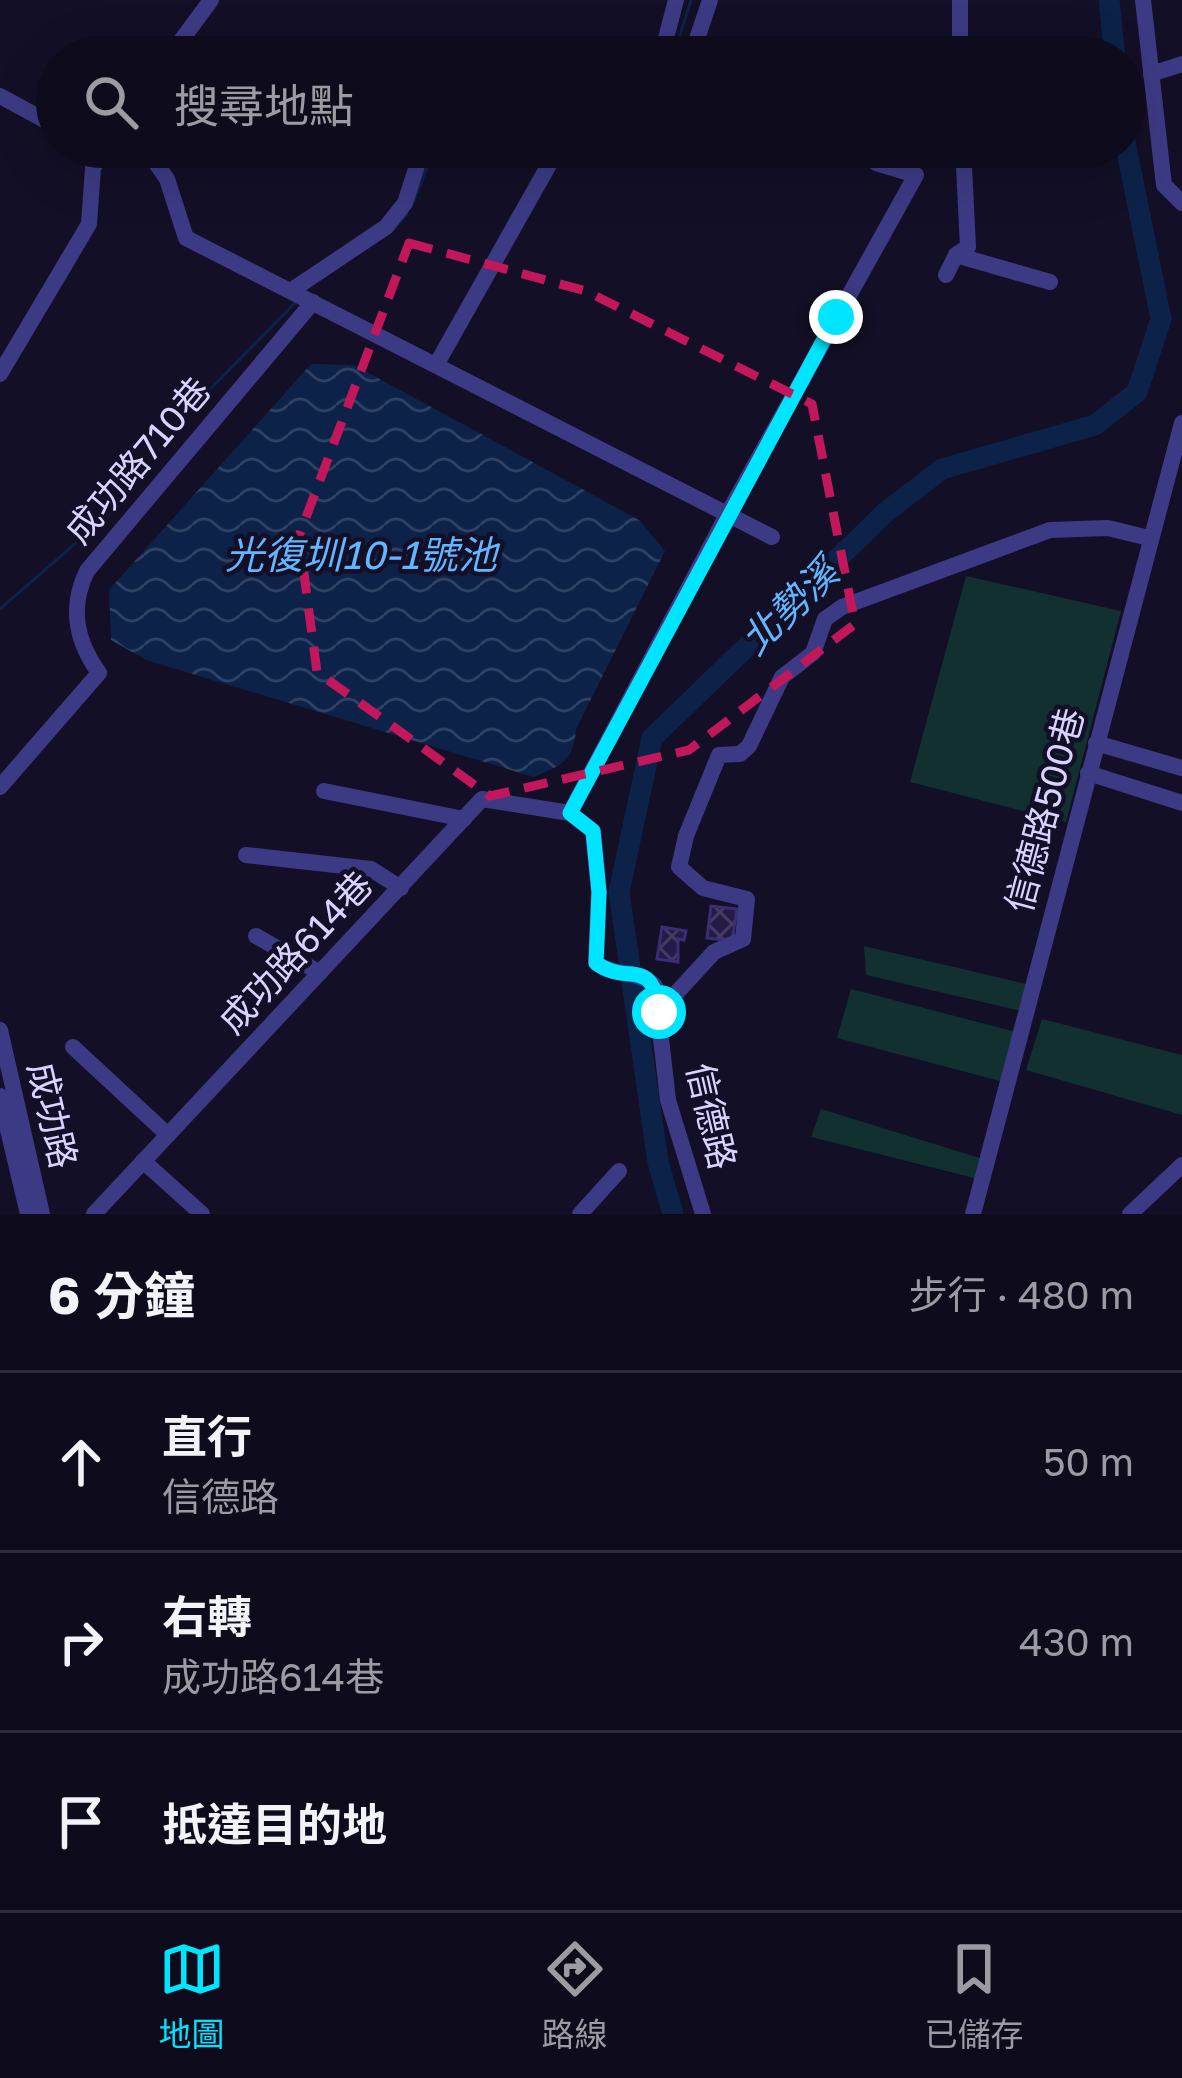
<!DOCTYPE html>
<html lang="zh-TW">
<meta charset="utf-8">
<style>
:root{--surface:#0e0b1c;--page:#171425;--text:#f1f3f6;--muted:#9b9ba3;--line:#2e2b3b;--accent:#00e5ff}
body{margin:0;font-family:"Golos Text","Noto Sans TC",sans-serif;background:var(--page);color:var(--text)}
.stop{position:absolute;width:36px;height:36px;margin:-27px;border:9px solid #00e5ff;border-radius:50%;background:#fff}
.stop.end{background:#00e5ff;border-color:#fff;box-shadow:0 3px 12px #0008}
.list{margin:0;padding:0;list-style:none}
h2{display:flex;justify-content:space-between;align-items:center;height:156px;margin:0;padding:0 48px;font-size:51px}
h2 small{font-size:39px;font-weight:400;color:var(--muted)}
.list li{display:grid;grid-template-columns:78px 1fr auto;gap:36px;align-items:center;box-sizing:border-box;height:180px;padding:0 48px;border-top:3px solid var(--line)}
.list b{display:block;font-size:45px;white-space:nowrap}
.list p{margin:0;font-size:39px;white-space:nowrap;color:var(--muted)}
.list em{font-size:39px;font-style:normal;color:var(--muted)}
.icon{flex:none;width:66px;height:66px;fill:none;stroke:currentColor;stroke-width:2;stroke-linecap:round;stroke-linejoin:round}
.map{position:relative;flex:none;width:1182px;height:1214px;overflow:hidden}
.search{position:absolute;background:var(--surface);box-shadow:0 12px 48px #0002;left:36px;right:36px;top:36px;height:132px;display:flex;align-items:center;gap:30px;box-sizing:border-box;padding:0 42px;border-radius:66px;color:var(--muted);font-size:45px}
.sheet{height:696px;background:var(--surface)}
nav{display:flex;justify-content:space-around;align-items:center;box-sizing:border-box;height:168px;border-top:3px solid var(--line);background:var(--surface);font-size:33px;color:var(--muted)}
nav a{display:grid;justify-items:center;gap:6px}
nav .on{color:var(--accent)}
.map>svg:first-child{display:block}
.green{fill:#12302f}
.water{fill:url(#water-waves)}
.lines{fill:none;stroke-linecap:round;stroke-linejoin:round}
.stream{stroke:#0c2248;stroke-width:3}
.river{stroke:#0c2248;stroke-width:21}
.building{fill:url(#building-cross-hatch);stroke:#3b2d73;stroke-width:3}
.minor{stroke:#3d3a85;stroke-width:16}
.route{stroke:#00e5ff;stroke-width:15}
.marked{fill:none;stroke:#c2185b;stroke-width:9;stroke-dasharray:24 15;stroke-linejoin:round}
.labels{text-anchor:middle;dominant-baseline:central;stroke-width:9;stroke-linejoin:round;paint-order:stroke}
.street-label{font-size:36px;fill:#d9d4ff;stroke:#130f26}
.water-label{font-size:39px;font-style:italic;fill:#62b6ff;stroke:#130f26}
</style>
<div class="map">
<svg width="1182" height="1214" viewBox="0 0 1182 1214">
<defs>
<pattern id="water-waves" width="16" height="10" patternUnits="userSpaceOnUse" patternTransform="scale(3)"><rect width="16" height="10" fill="#0c2248"/><path d="M0 5q4-4 8 0t8 0" fill="none" stroke="#2f4163"/></pattern>
<pattern id="building-cross-hatch" width="8" height="8" patternUnits="userSpaceOnUse" patternTransform="scale(3)"><rect width="8" height="8" fill="#241b47"/><path d="M0 0l8 8M0 8l8-8" fill="none" stroke="#433b63"/></pattern>
</defs>
<rect width="100%" height="100%" fill="#130f26"/>
<!-- green -->
<g class="green">
<polygon points="966,576 1121,611 1066,822 910,782"/>
<polygon points="864,946 1026,984 1030,1013 866,975"/>
<polygon points="851,989 1024,1034 1011,1084 837,1038"/>
<polygon points="1042,1019 1182,1055 1182,1115 1026,1070"/>
<polygon points="821,1109 983,1159 978,1179 811,1137"/>
</g>
<!-- water -->
<path class="water" d="M311 364 354 365 639 520 665 551 576 729C574 761 562 765 534 777L146 660 111 640 109 590Z"/>
<g class="lines">
<!-- stream -->
<g class="stream">
<polyline points="673,57 691,0"/>
<polyline points="414,201 435,147"/>
<polyline points="394,229 407,214"/>
<polyline points="0,609 124,501 178,422 295,303"/>
</g>
<!-- river -->
<g class="river">
<polyline points="1109,0 1115,57"/>
<polyline points="673,1214 658,1162 619,892 652,738 887,511 942,469 1095,425 1137,392 1161,319 1125,142"/>
</g>
</g>
<!-- building -->
<g class="building">
<polygon points="711,906 737,909 732,941 707,938"/>
<polygon points="662,927 686,931 684,940 678,939 678,962 657,959"/>
</g>
<g class="lines">
<!-- minor -->
<g class="minor">
<polyline points="1143,0 1164,185 1182,203"/>
<polyline points="169,57 211,0"/>
<polyline points="465,57 482,57"/>
<polyline points="661,57 676,0"/>
<polyline points="691,57 710,0"/>
<polyline points="960,57 960,0"/>
<polyline points="1151,74 1182,64"/>
<polyline points="0,96 57,127"/>
<polyline points="94,147 153,159 167,179 186,238 772,537"/>
<polyline points="963,147 968,247 956,255 1050,282"/>
<polyline points="946,275 956,255"/>
<polyline points="292,290 386,227 405,203 423,147"/>
<polyline points="436,365 559,147"/>
<polyline points="0,374 89,224 93,168 106,147"/>
<polyline points="1096,743 1182,768"/>
<polyline points="1088,773 1182,803"/>
<path d="M0 787 99 673C76 641 69 608 87 571L313 302"/>
<polyline points="324,791 464,819"/>
<polyline points="570,813 727,515 916,175 876,163 870,147"/>
<polyline points="246,855 371,869 401,888"/>
<polyline points="256,936 320,973"/>
<polyline points="659,1012 714,952 743,939 747,899 703,888 679,867 686,836 719,755 740,754 749,746 782,677 813,653 825,619 842,607 1050,530 1108,528 1149,538"/>
<polyline points="0,1030 42,1214"/>
<polyline points="73,1047 168,1135"/>
<polyline points="0,1096 28,1214"/>
<polyline points="143,1161 202,1214"/>
<path d="M94 1214 482 799 570 813 593 831 599 892 596 963C615 977 637 969 655 986L668 1100 703 1214"/>
<polyline points="580,1214 619,1171"/>
<polyline points="973,1214 1182,423"/>
<polyline points="1130,1214 1182,1165"/>
</g>
</g>
<g class="lines">
<!-- route -->
<path class="route" d="M659 1012C652 954 628 987 596 963L599 892 593 831 570 813 836 317"/>
</g>
<!-- marked area -->
<path class="marked" d="M409 243 586 291 812 404 855 624 689 750 490 796 317 672 299 536Z"/>
<g class="labels">
<!-- street labels -->
<g class="street-label">
<text transform="translate(137 460) rotate(-50)">成功路710巷</text>
<text transform="translate(1044 810) rotate(-75)">信德路500巷</text>
<text transform="translate(295 952) rotate(-47)">成功路614巷</text>
<text transform="translate(53 1115) rotate(77)">成功路</text>
<text transform="translate(712 1116) rotate(77)">信德路</text>
</g>
<!-- water labels -->
<g class="water-label">
<text x="361" y="554">光復圳10-1號池</text>
<text transform="translate(789 606) rotate(-44)">北勢溪</text>
</g>
</g>
</svg>
<div class="stop" style="left:659px;top:1012px"></div>
<div class="stop end" style="left:836px;top:317px"></div>
<div class="search"><svg class="icon" aria-label="search" viewBox="0 0 24 24"><circle cx="10" cy="10" r="6"/><path d="M15 15l6 6"/></svg>搜尋地點</div>
</div>
<section class="sheet">
<h2>6 分鐘<small>步行 · 480 m</small></h2>
<ul class="list">
<li><svg class="icon" aria-label="ahead" viewBox="0 0 24 24"><path d="M12 20V5M6 11l6-6 6 6"/></svg><div><b>直行</b><p>信德路</p></div><em>50 m</em></li>
<li><svg class="icon" aria-label="right" viewBox="0 0 24 24"><path d="M7 20v-9h11M14 6l5 5-5 5"/></svg><div><b>右轉</b><p>成功路614巷</p></div><em>430 m</em></li>
<li><svg class="icon" aria-label="arrive" viewBox="0 0 24 24"><path d="M6 21V4h12l-3 4 3 4H6"/></svg><div><b>抵達目的地</b></div></li>
</ul>
</section>
<nav>
<a class="on"><svg class="icon" aria-label="map" viewBox="0 0 24 24"><path d="M3 6l6-2 6 2 6-2v14l-6 2-6-2-6 2zM9 4v14M15 6v14"/></svg>地圖</a>
<a><svg class="icon" aria-label="directions" viewBox="0 0 24 24"><path d="M12 3l9 9-9 9-9-9zM9 14v-3h6M13 9l2 2-2 2"/></svg>路線</a>
<a><svg class="icon" aria-label="saved" viewBox="0 0 24 24"><path d="M7 4h10v16l-5-4-5 4z"/></svg>已儲存</a>
</nav>
